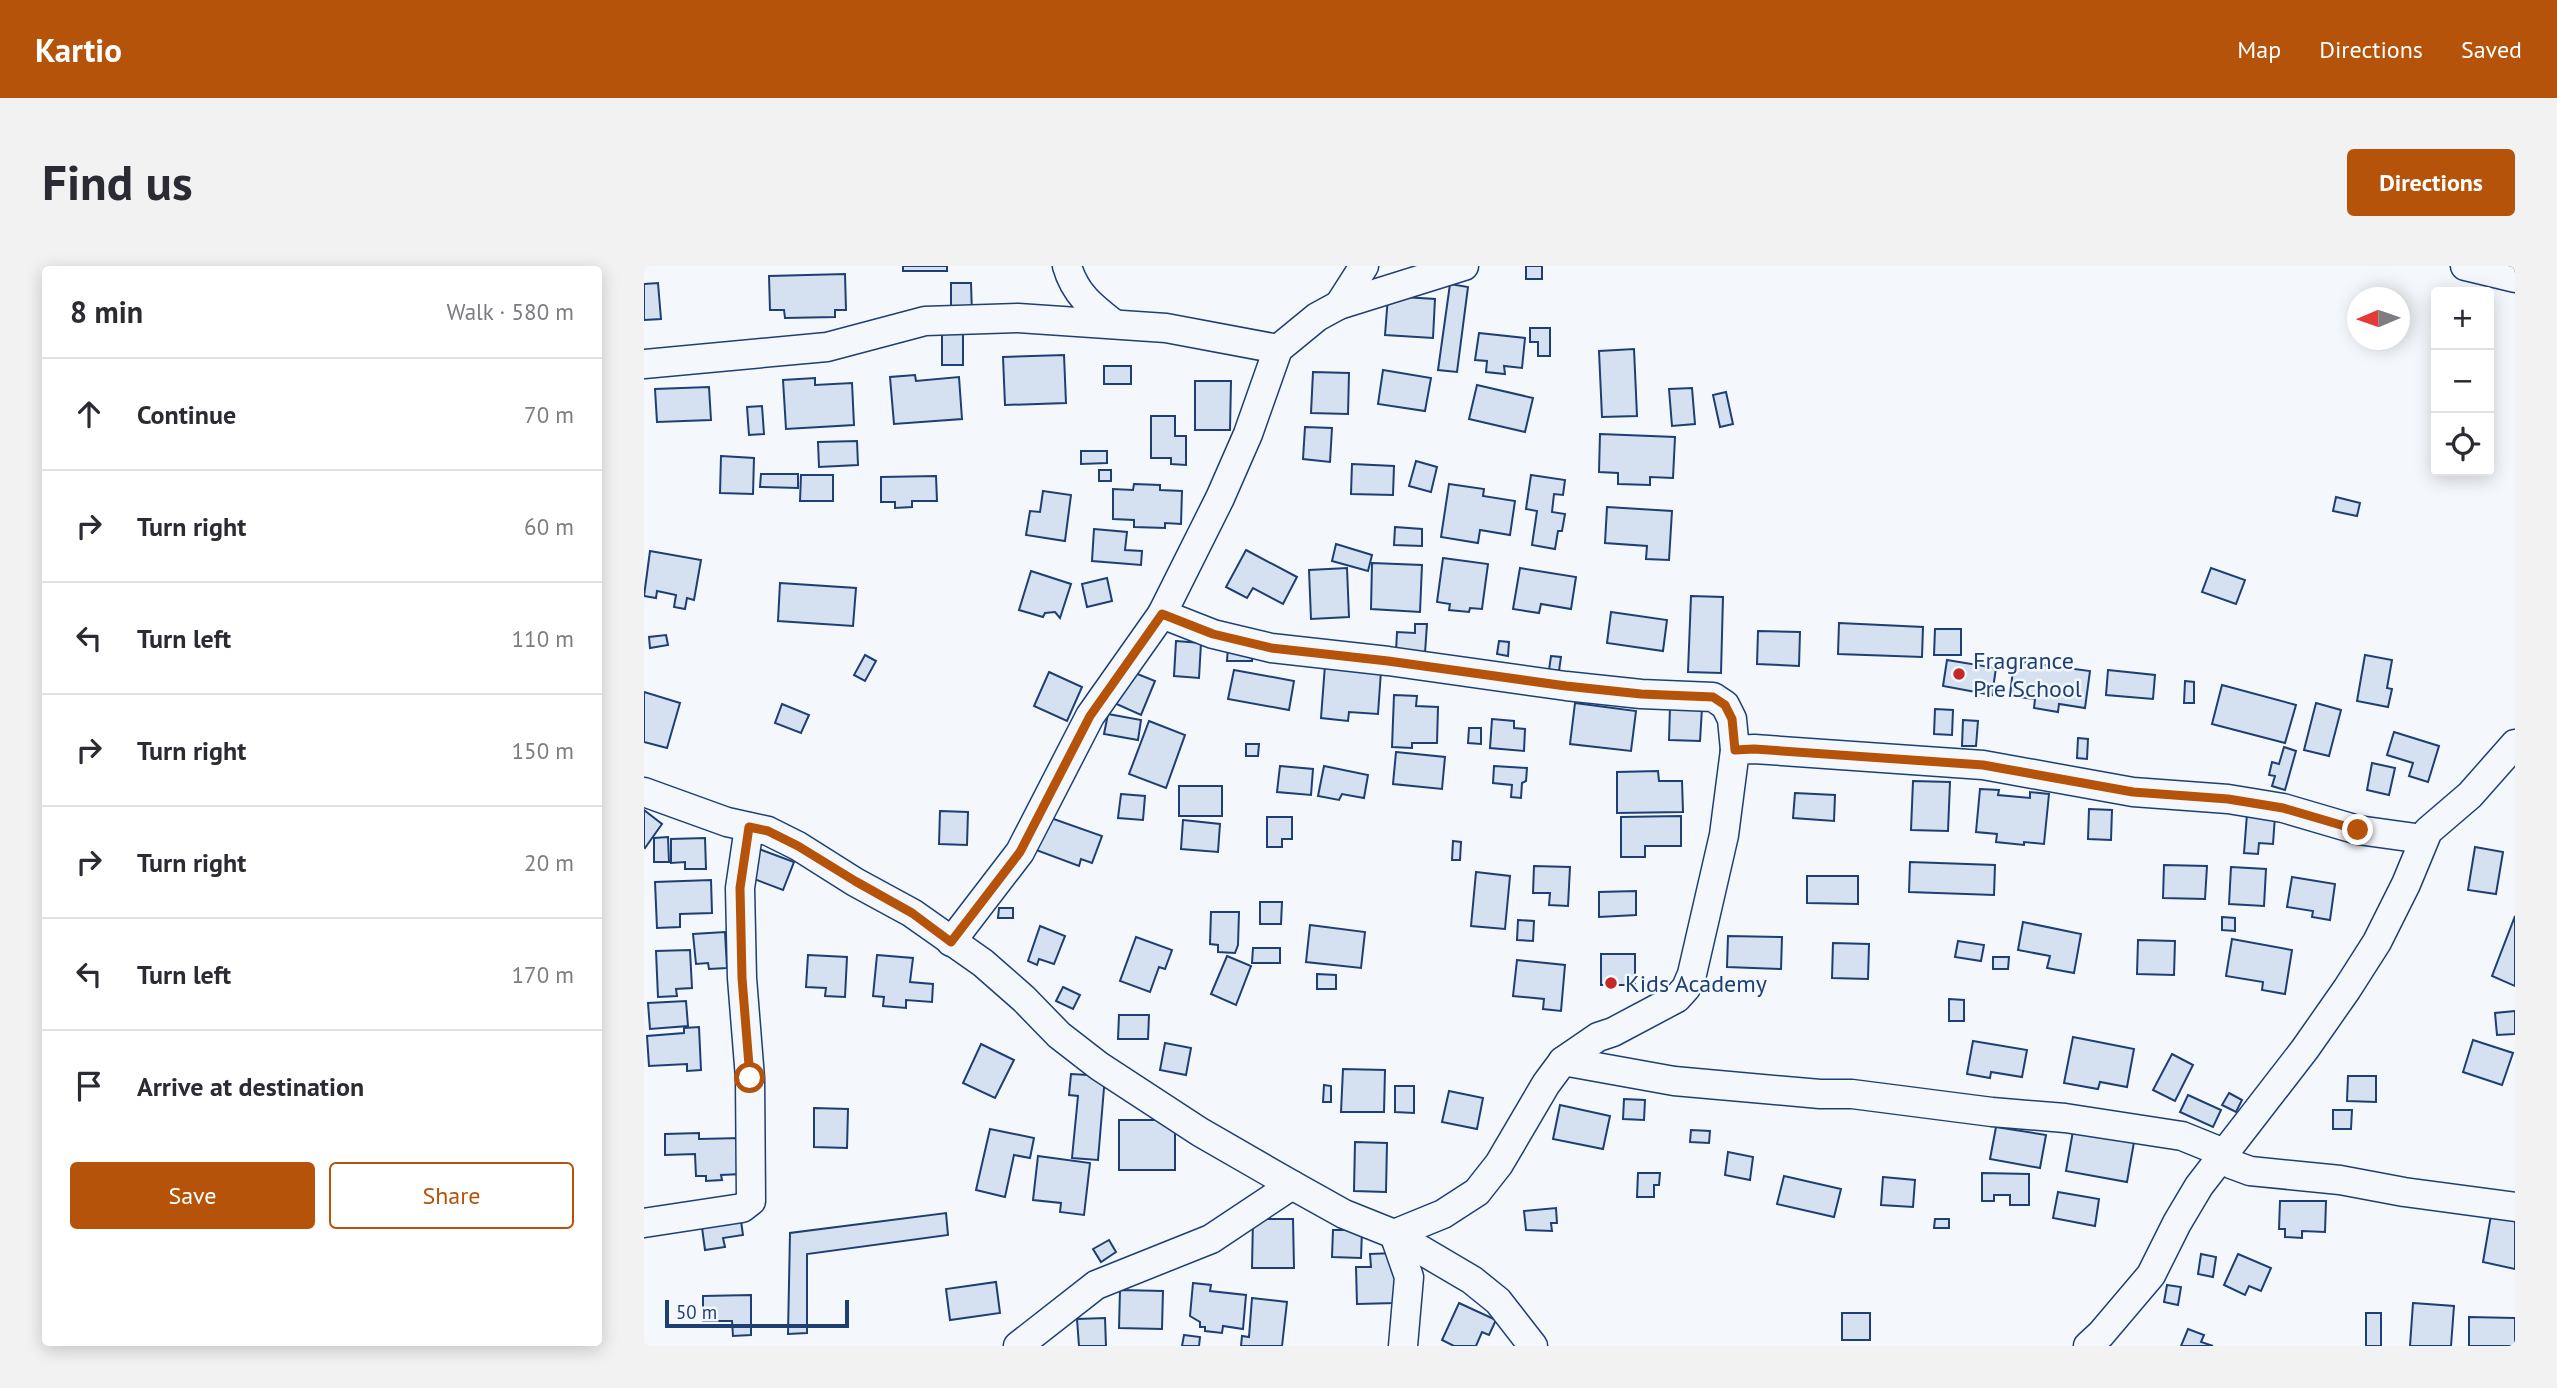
<!DOCTYPE html>
<meta charset="utf-8">
<style>
:root{--surface:#fff;--page:#f2f2f3;--text:#2b2b33;--muted:#7c7c81;--line:#e1e1e2;--accent:#b45309}
body{margin:0;font-family:"PT Sans",sans-serif;background:var(--page);color:var(--text)}
.controls{position:absolute;right:21px;top:21px;display:grid;overflow:hidden;border-radius:7px;box-shadow:0 4px 18px #0003}
.controls button{width:63px;height:63px;display:grid;place-items:center;padding:0;border:0;border-bottom:2px solid var(--line);background:var(--surface);color:var(--text);font:35px sans-serif}
.compass{position:absolute;left:1703px;top:21px;width:63px;height:63px;border-radius:50%;background:var(--surface);box-shadow:0 4px 18px #0003;rotate:268deg}
.scale{position:absolute;left:21px;bottom:18px;width:184px;box-sizing:border-box;padding-left:7px;border:4px solid #1d3f73;border-top:0;font-size:19px;line-height:24px;white-space:nowrap;color:#1d3f73;-webkit-text-stroke:5px #f4f7fb;paint-order:stroke}
.stop{position:absolute;width:21px;height:21px;margin:-16px;border:5px solid #b45309;border-radius:50%;background:#fff}
.stop.end{background:#b45309;border-color:#fff;box-shadow:0 2px 7px #0008}
.list{margin:0;padding:0;list-style:none}
h2{display:flex;justify-content:space-between;align-items:center;height:91px;margin:0;padding:0 28px;font-size:30px}
h2 small{font-size:23px;font-weight:400;color:var(--muted)}
.list li{display:grid;grid-template-columns:46px 1fr auto;gap:21px;align-items:center;box-sizing:border-box;height:112px;padding:0 28px;border-top:2px solid var(--line)}
.list b{display:block;font-size:26px;white-space:nowrap}
.list em{font-size:23px;font-style:normal;color:var(--muted)}
.actions{display:flex;gap:14px;padding:21px 28px}
.actions a{flex:1;padding:16px 0;border:2px solid var(--accent);border-radius:7px;text-align:center;font-size:24px;color:var(--accent)}
.actions .main{background:var(--accent);color:#fff}
.icon{flex:none;width:38px;height:38px;fill:none;stroke:currentColor;stroke-width:2;stroke-linecap:round;stroke-linejoin:round}
.map{position:relative;flex:none;width:1871px;height:1080px;overflow:hidden;border-radius:7px}
header{display:flex;align-items:center;gap:42px;box-sizing:border-box;height:98px;padding:0 35px;background:var(--accent);color:#fff}
header strong{font-size:33px}
nav{display:flex;gap:38px;margin-inline-start:auto;font-size:24px}
.intro{display:flex;align-items:center;justify-content:space-between;box-sizing:border-box;height:168px;padding:0 42px}
h1{margin:0;font-size:49px}
.button{padding:18px 32px;border-radius:7px;background:var(--accent);color:#fff;font-size:24px;font-weight:700}
main{display:flex;gap:42px;padding:0 42px}
aside{flex:1;background:var(--surface);border-radius:7px;box-shadow:0 4px 18px #0003}
.map>svg:first-child{display:block}
.building{fill:#d5e0f0;stroke:#1d3f73;stroke-width:2}
.lines{fill:none;stroke-linecap:round;stroke-linejoin:round}
.minor-casing{stroke:#1d3f73;stroke-width:31}
.minor{stroke:#f4f7fb;stroke-width:28}
.route{stroke:#b45309;stroke-width:9}
.poi-dot{fill:#c62828;stroke:#f4f7fb;stroke-width:2.5}
.labels{text-anchor:middle;dominant-baseline:central;stroke-width:5;stroke-linejoin:round;paint-order:stroke}
.poi-label{font-size:24px;fill:#1d3f73;stroke:#f4f7fb;text-anchor:start}
</style>
<header>
<strong>Kartio</strong>
<nav><a>Map</a><a>Directions</a><a>Saved</a></nav>
</header>
<div class="intro"><h1>Find us</h1><a class="button">Directions</a></div>
<main>
<aside>
<h2>8 min<small>Walk · 580 m</small></h2>
<ul class="list">
<li><svg class="icon" aria-label="ahead" viewBox="0 0 24 24"><path d="M12 20V5M6 11l6-6 6 6"/></svg><div><b>Continue</b></div><em>70 m</em></li>
<li><svg class="icon" aria-label="right" viewBox="0 0 24 24"><path d="M7 20v-9h11M14 6l5 5-5 5"/></svg><div><b>Turn right</b></div><em>60 m</em></li>
<li><svg class="icon" aria-label="left" viewBox="0 0 24 24"><path d="M17 20v-9H6M10 6l-5 5 5 5"/></svg><div><b>Turn left</b></div><em>110 m</em></li>
<li><svg class="icon" aria-label="right" viewBox="0 0 24 24"><path d="M7 20v-9h11M14 6l5 5-5 5"/></svg><div><b>Turn right</b></div><em>150 m</em></li>
<li><svg class="icon" aria-label="right" viewBox="0 0 24 24"><path d="M7 20v-9h11M14 6l5 5-5 5"/></svg><div><b>Turn right</b></div><em>20 m</em></li>
<li><svg class="icon" aria-label="left" viewBox="0 0 24 24"><path d="M17 20v-9H6M10 6l-5 5 5 5"/></svg><div><b>Turn left</b></div><em>170 m</em></li>
<li><svg class="icon" aria-label="arrive" viewBox="0 0 24 24"><path d="M6 21V4h12l-3 4 3 4H6"/></svg><div><b>Arrive at destination</b></div></li>
</ul>
<div class="actions"><a class="main">Save</a><a>Share</a></div>
</aside>
<div class="map">
<svg width="1871" height="1080" viewBox="0 0 1871 1080">
<rect width="100%" height="100%" fill="#f4f7fb"/>
<!-- building -->
<g class="building">
<rect x="259" y="0" width="44" height="5"/>
<rect x="882" y="0" width="16" height="13"/>
<polygon points="201,8 202,44 191,44 191,51 141,52 140,44 126,44 125,10"/>
<polygon points="14,17 17,53 0,54 0,18"/>
<polygon points="307,17 327,17 328,48 307,48"/>
<polygon points="806,18 824,21 813,106 794,104"/>
<polygon points="744,30 791,33 789,72 741,69"/>
<polygon points="886,62 906,62 906,90 894,90 894,76 886,76"/>
<rect x="298" y="67" width="21" height="32"/>
<polygon points="835,67 881,72 878,102 860,100 861,108 842,106 843,95 831,94"/>
<polygon points="990,83 993,150 958,151 955,85"/>
<polygon points="420,89 422,137 361,139 359,91"/>
<rect x="460" y="100" width="27" height="18"/>
<polygon points="739,104 787,112 781,145 734,138"/>
<polygon points="669,106 705,107 704,148 667,147"/>
<polygon points="271,109 272,115 315,111 318,153 250,158 246,111"/>
<polygon points="171,112 171,119 208,117 210,159 142,163 139,114"/>
<polygon points="551,115 587,115 586,164 551,164"/>
<polygon points="833,119 889,132 881,166 825,153"/>
<polygon points="65,121 67,154 13,156 11,123"/>
<polygon points="1048,122 1051,158 1028,160 1025,123"/>
<polygon points="1082,126 1089,158 1076,161 1069,129"/>
<polygon points="118,140 120,168 105,169 103,141"/>
<polygon points="507,150 531,150 531,170 542,170 542,199 527,198 527,192 507,192"/>
<polygon points="661,161 688,162 686,196 659,193"/>
<polygon points="956,168 1031,171 1029,212 1006,211 1006,219 974,218 974,207 955,206"/>
<polygon points="213,175 214,199 175,201 174,176"/>
<polygon points="437,185 463,185 463,197 437,198"/>
<polygon points="77,190 110,192 109,228 76,227"/>
<polygon points="772,195 793,201 787,226 765,220"/>
<polygon points="708,198 750,200 749,229 707,228"/>
<rect x="455" y="204" width="12" height="11"/>
<polygon points="117,208 154,208 154,222 116,221"/>
<polygon points="157,209 189,209 189,235 156,235"/>
<polygon points="887,209 921,214 919,229 910,228 908,246 921,248 918,265 914,265 911,283 888,279 893,245 882,243"/>
<polygon points="292,210 293,235 268,235 268,241 251,242 251,236 237,236 237,211"/>
<polygon points="490,218 516,219 516,224 538,225 537,258 521,257 521,262 490,261 490,254 469,253 469,223 489,224"/>
<polygon points="805,218 840,223 839,230 871,235 866,269 836,264 834,277 797,271"/>
<polygon points="399,225 427,229 421,275 382,269 386,245 396,246"/>
<polygon points="1692,231 1716,237 1713,250 1689,245"/>
<polygon points="963,241 1028,245 1025,294 1002,293 1003,280 961,277"/>
<polygon points="751,261 778,263 778,280 750,279"/>
<polygon points="450,263 483,266 481,284 498,285 497,299 448,295"/>
<polygon points="692,278 728,289 724,305 688,295"/>
<polygon points="602,284 653,311 639,338 609,322 603,332 582,321"/>
<polygon points="6,285 57,294 50,334 43,332 41,343 30,341 32,329 13,325 12,332 0,330"/>
<polygon points="799,292 844,298 838,343 826,342 825,346 805,344 806,338 793,336"/>
<polygon points="728,297 778,299 776,346 727,343"/>
<polygon points="703,302 705,351 667,353 665,304"/>
<polygon points="876,302 932,311 927,343 897,338 895,347 869,343"/>
<polygon points="1567,302 1601,314 1592,338 1558,326"/>
<polygon points="387,305 427,318 416,352 411,346 401,347 399,351 375,344"/>
<polygon points="463,312 468,335 443,341 438,318"/>
<polygon points="136,317 212,322 209,360 134,355"/>
<polygon points="1047,330 1079,331 1077,407 1044,406"/>
<polygon points="967,346 1023,354 1019,385 963,377"/>
<polygon points="1195,357 1279,361 1278,391 1194,388"/>
<polygon points="771,358 783,358 781,387 752,386 753,366 771,367"/>
<polygon points="1291,363 1317,363 1317,389 1290,389"/>
<polygon points="1114,365 1156,366 1155,400 1113,398"/>
<polygon points="22,369 24,379 6,382 5,371"/>
<polygon points="532,375 557,377 555,412 530,410"/>
<polygon points="855,375 865,376 864,390 853,388"/>
<polygon points="584,380 608,381 608,395 583,395"/>
<polygon points="221,389 232,395 221,415 210,409"/>
<polygon points="1721,389 1748,394 1743,422 1748,423 1744,441 1713,435"/>
<polygon points="907,390 917,391 915,405 905,404"/>
<polygon points="1303,394 1352,402 1348,429 1299,420"/>
<polygon points="1370,395 1446,405 1441,442 1415,438 1414,446 1390,442 1391,433 1366,430"/>
<polygon points="681,399 737,405 734,448 705,446 704,455 677,452"/>
<polygon points="481,403 511,415 497,449 468,436"/>
<polygon points="590,404 650,415 645,444 584,433"/>
<polygon points="1464,404 1511,409 1509,433 1462,429"/>
<polygon points="405,406 438,421 423,455 390,440"/>
<polygon points="1541,415 1550,416 1550,437 1540,437"/>
<polygon points="1578,419 1652,439 1641,477 1568,458"/>
<polygon points="0,426 36,437 23,482 0,476"/>
<polygon points="750,429 773,430 772,440 794,441 793,477 768,477 768,482 748,481"/>
<polygon points="931,437 992,445 987,485 926,478"/>
<polygon points="1672,437 1697,444 1685,490 1660,484"/>
<polygon points="138,438 165,449 157,467 131,457"/>
<polygon points="1026,441 1058,442 1056,475 1025,474"/>
<polygon points="1291,443 1309,444 1308,469 1290,468"/>
<polygon points="464,448 497,454 494,474 460,468"/>
<polygon points="848,453 870,455 870,462 881,463 880,485 846,482"/>
<polygon points="1319,454 1334,455 1332,480 1318,480"/>
<polygon points="505,455 541,469 522,522 485,508"/>
<polygon points="825,462 837,462 837,478 824,477"/>
<polygon points="1750,466 1795,480 1784,516 1765,510 1769,497 1743,489"/>
<polygon points="1434,472 1444,473 1443,493 1433,492"/>
<polygon points="602,478 615,478 614,490 602,490"/>
<polygon points="1640,481 1652,485 1641,524 1628,520 1631,510 1625,509 1628,496 1635,498"/>
<polygon points="752,486 801,491 798,523 749,518"/>
<polygon points="1728,497 1751,502 1745,529 1723,524"/>
<polygon points="636,500 669,503 667,529 633,526"/>
<polygon points="680,500 724,509 720,532 698,528 695,534 674,530"/>
<polygon points="850,500 883,502 882,515 878,517 877,532 867,531 868,519 849,517"/>
<polygon points="1014,505 1015,515 1038,515 1039,546 973,547 973,506"/>
<polygon points="1269,515 1306,516 1304,565 1267,564"/>
<rect x="535" y="520" width="43" height="30"/>
<polygon points="1336,523 1355,524 1354,529 1386,532 1386,526 1405,528 1400,578 1380,576 1380,579 1352,576 1353,568 1332,566"/>
<polygon points="1151,527 1191,529 1190,555 1149,552"/>
<polygon points="477,528 501,530 499,554 474,552"/>
<polygon points="1445,543 1468,544 1467,574 1444,573"/>
<polygon points="0,544 18,558 1,582 0,581"/>
<polygon points="296,545 324,546 323,579 295,578"/>
<polygon points="1603,548 1631,550 1629,578 1615,577 1614,588 1600,587"/>
<polygon points="1037,550 1037,580 1001,580 1001,591 977,591 977,551"/>
<polygon points="404,551 458,570 448,597 437,593 435,600 392,584"/>
<polygon points="623,551 648,551 648,573 638,573 638,581 623,581"/>
<polygon points="539,554 576,558 574,586 537,583"/>
<polygon points="24,571 25,596 10,596 10,572"/>
<polygon points="61,572 62,603 41,603 41,596 27,597 27,573"/>
<polygon points="809,575 817,576 816,594 808,594"/>
<polygon points="1831,581 1859,586 1852,628 1824,624"/>
<polygon points="115,583 150,596 139,624 105,611"/>
<polygon points="1266,596 1351,599 1350,629 1265,626"/>
<polygon points="1520,599 1563,600 1561,633 1519,632"/>
<polygon points="890,600 926,601 924,640 905,639 906,627 889,627"/>
<polygon points="1587,601 1622,603 1620,640 1585,638"/>
<polygon points="832,606 866,610 861,663 827,660"/>
<polygon points="1163,610 1214,610 1214,638 1163,637"/>
<polygon points="1648,611 1691,618 1686,654 1668,651 1669,645 1643,641"/>
<polygon points="67,614 68,647 36,648 36,661 13,662 11,616"/>
<polygon points="992,625 992,649 955,651 955,626"/>
<polygon points="616,636 638,636 637,658 616,658"/>
<polygon points="355,642 369,642 369,652 354,652"/>
<polygon points="567,646 595,646 594,679 591,687 574,686 574,679 566,678"/>
<polygon points="1871,650 1871,720 1848,710"/>
<polygon points="1578,651 1591,652 1591,665 1578,664"/>
<polygon points="874,654 890,655 889,675 873,674"/>
<polygon points="1379,656 1437,668 1430,707 1403,702 1406,690 1374,684"/>
<polygon points="666,659 721,666 717,702 662,696"/>
<polygon points="396,660 421,670 410,698 395,693 393,699 384,695"/>
<polygon points="81,666 83,702 65,703 64,697 52,698 49,668"/>
<polygon points="1084,670 1138,671 1137,703 1083,701"/>
<polygon points="492,671 528,684 521,703 515,701 506,726 476,715"/>
<polygon points="1588,673 1648,684 1641,728 1618,724 1619,716 1582,710"/>
<polygon points="1494,674 1531,675 1530,709 1493,708"/>
<polygon points="1314,675 1340,679 1337,695 1311,691"/>
<polygon points="1189,677 1225,678 1224,713 1188,712"/>
<polygon points="609,682 636,682 636,697 608,697"/>
<polygon points="46,684 48,722 32,723 33,730 14,731 12,685"/>
<rect x="957" y="688" width="34" height="31"/>
<polygon points="164,689 203,691 201,731 181,730 182,722 162,721"/>
<polygon points="233,689 269,692 266,716 289,718 288,736 262,734 262,742 239,740 240,731 229,730"/>
<polygon points="583,690 607,700 592,739 567,728"/>
<polygon points="1349,691 1365,691 1364,703 1349,703"/>
<polygon points="873,694 921,699 917,745 899,743 900,733 869,730"/>
<polygon points="673,708 692,709 692,723 673,723"/>
<polygon points="419,721 436,729 429,743 412,735"/>
<polygon points="1305,733 1320,734 1320,755 1305,755"/>
<polygon points="42,735 44,760 6,763 4,737"/>
<polygon points="1871,745 1871,768 1853,769 1851,747"/>
<polygon points="475,749 505,749 504,773 474,773"/>
<polygon points="55,761 57,804 43,805 43,798 5,800 3,770 40,767 40,762"/>
<polygon points="1429,771 1490,783 1483,821 1456,816 1454,823 1420,817"/>
<polygon points="1829,774 1869,787 1858,819 1819,806"/>
<polygon points="1329,775 1383,784 1378,811 1347,806 1346,812 1323,808"/>
<polygon points="521,777 547,782 542,809 516,804"/>
<polygon points="337,778 370,794 351,832 319,817"/>
<polygon points="1528,788 1549,799 1531,835 1509,824"/>
<polygon points="699,803 741,804 740,846 697,846"/>
<polygon points="427,808 461,810 454,894 428,892 434,830 425,829"/>
<polygon points="1704,810 1732,810 1732,836 1703,835"/>
<polygon points="680,819 687,820 687,836 679,836"/>
<polygon points="751,820 770,820 770,847 751,846"/>
<polygon points="805,825 839,832 833,863 798,856"/>
<polygon points="1585,827 1598,834 1592,846 1578,839"/>
<polygon points="1544,829 1577,844 1569,861 1536,846"/>
<polygon points="980,833 1001,834 1000,854 979,853"/>
<polygon points="916,839 966,850 959,883 909,873"/>
<polygon points="170,842 204,843 203,882 170,881"/>
<polygon points="1689,844 1708,844 1707,863 1689,863"/>
<rect x="475" y="854" width="56" height="50"/>
<polygon points="1352,861 1402,869 1396,902 1346,893"/>
<polygon points="346,863 390,872 386,892 370,889 361,931 332,924"/>
<polygon points="1047,864 1066,865 1065,877 1046,876"/>
<polygon points="1429,865 1490,876 1483,916 1422,905"/>
<polygon points="55,867 55,873 97,872 98,908 77,909 78,914 62,915 62,910 52,910 51,888 21,889 21,868"/>
<polygon points="711,876 743,877 742,926 710,925"/>
<polygon points="1084,886 1109,891 1106,914 1081,909"/>
<polygon points="394,890 446,897 440,949 416,946 417,937 389,934"/>
<polygon points="994,907 1016,907 1015,919 1010,919 1010,931 993,931"/>
<polygon points="1338,907 1385,908 1385,939 1366,939 1366,929 1350,929 1350,935 1338,935"/>
<polygon points="1140,910 1197,923 1190,951 1133,938"/>
<polygon points="1239,911 1271,914 1269,941 1237,939"/>
<polygon points="1414,926 1455,933 1451,960 1409,952"/>
<polygon points="1636,935 1682,935 1681,966 1658,965 1658,972 1641,971 1641,963 1635,963"/>
<polygon points="912,942 913,957 907,957 908,965 882,964 880,945"/>
<polygon points="302,947 304,969 163,988 163,1067 144,1068 146,967"/>
<polygon points="96,948 99,969 79,972 81,981 61,984 57,954"/>
<polygon points="1847,949 1871,954 1871,1003 1839,996"/>
<polygon points="609,953 649,953 650,1002 608,1002"/>
<polygon points="1291,953 1305,953 1305,962 1290,962"/>
<polygon points="689,964 718,964 717,992 688,991"/>
<polygon points="465,974 472,986 457,996 449,983"/>
<polygon points="750,987 752,1037 713,1038 712,1001 727,1001 726,988"/>
<polygon points="1557,988 1572,991 1569,1011 1554,1008"/>
<polygon points="1594,988 1627,1002 1617,1025 1605,1020 1601,1029 1580,1019"/>
<polygon points="352,1016 356,1047 306,1054 302,1023"/>
<polygon points="549,1017 567,1019 566,1025 602,1029 599,1063 579,1060 578,1067 561,1065 561,1061 556,1061 556,1056 546,1050"/>
<polygon points="1523,1019 1537,1021 1534,1039 1520,1036"/>
<polygon points="476,1024 519,1025 518,1063 475,1062"/>
<polygon points="107,1029 107,1069 89,1070 88,1055 59,1055 59,1030"/>
<polygon points="608,1032 643,1036 638,1080 597,1080 598,1070 605,1071"/>
<polygon points="815,1037 852,1054 845,1069 838,1066 832,1080 810,1080 798,1074"/>
<polygon points="1769,1037 1810,1040 1807,1080 1766,1080"/>
<rect x="1198" y="1047" width="28" height="27"/>
<rect x="1722" y="1047" width="15" height="33"/>
<polygon points="1825,1051 1871,1052 1871,1080 1825,1080"/>
<polygon points="461,1052 462,1080 435,1080 433,1053"/>
<polygon points="1544,1063 1560,1069 1557,1076 1569,1080 1537,1080"/>
<polygon points="540,1069 556,1071 555,1080 538,1080"/>
</g>
<g class="lines">
<!-- minor casing -->
<g class="minor-casing">
<g id="minor">
<path d="M423 0C431 28 448 41 470 58"/>
<polyline points="1821,0 1871,12"/>
<polyline points="695,39 720,0"/>
<polyline points="0,98 183,81 281,55 374,52 522,62 634,83"/>
<polyline points="518,348 569,368 627,382 744,395 922,420 997,428 1069,431 1081,439 1088,453 1091,484"/>
<polyline points="0,526 83,556 124,565 154,580 211,616 268,647 339,697 380,733 415,769 455,800 556,866 648,919 700,948 750,968 828,1014 854,1035 889,1080"/>
<polyline points="307,676 376,586 446,450 518,348 576,232 604,168 634,83 673,51 695,39 820,0"/>
<polyline points="919,795 1030,815 1176,828 1208,828 1348,846 1421,852 1538,870 1580,887 1587,898 1606,905 1696,914 1760,926 1871,941"/>
<polyline points="0,957 98,942 107,935 106,812 98,712 96,622 105,561"/>
<polyline points="374,1080 452,1019 567,973 648,919"/>
<polyline points="759,1080 765,1011 750,968 799,948 833,926 855,898 902,818 919,795 954,771 969,766 1033,732 1042,722 1048,708 1080,569 1091,484 1110,483 1339,499 1489,526 1584,533 1639,542 1714,564 1779,573"/>
<polyline points="1444,1080 1457,1068 1507,1009 1533,957 1555,920 1661,783 1703,723 1733,676 1762,618 1784,565 1826,529 1871,478"/>
</g>
</g>
<!-- minor -->
<use href="#minor" class="minor"/>
</g>
<g class="lines">
<!-- route -->
<polyline class="route" points="106,812 98,712 96,622 105,561 124,565 154,580 211,615 268,647 307,676 376,586 446,450 518,348 569,368 627,382 744,395 922,420 997,428 1069,431 1081,439 1088,453 1091,484 1110,483 1339,499 1489,526 1584,533 1639,542 1714,564"/>
</g>
<!-- markers -->
<g class="poi-dot">
<circle cx="1315" cy="408" r="7"/>
<circle cx="967" cy="717" r="7"/>
</g>
<g class="labels">
<!-- poi labels -->
<g class="poi-label">
<text x="1329" y="394">Fragrance<tspan x="1329" dy="28">Pre School</tspan></text>
<text x="981" y="717">Kids Academy</text>
</g>
</g>
</svg>
<div class="controls">
<button>+</button>
<button>−</button>
<button><svg class="icon" aria-label="locate" viewBox="0 0 24 24"><circle cx="12" cy="12" r="6"/><path d="M12 2v4M12 18v4M2 12h4M18 12h4"/></svg></button>
</div>
<svg class="compass" viewBox="-18 -18 36 36"><path d="M0-13l5 13h-10z" fill="#e53935"/><path d="M0 13l5-13h-10z" fill="#7c7c81"/></svg>
<div class="scale">50 m</div>
<div class="stop" style="left:106px;top:812px"></div>
<div class="stop end" style="left:1714px;top:564px"></div>
</div>
</main>
